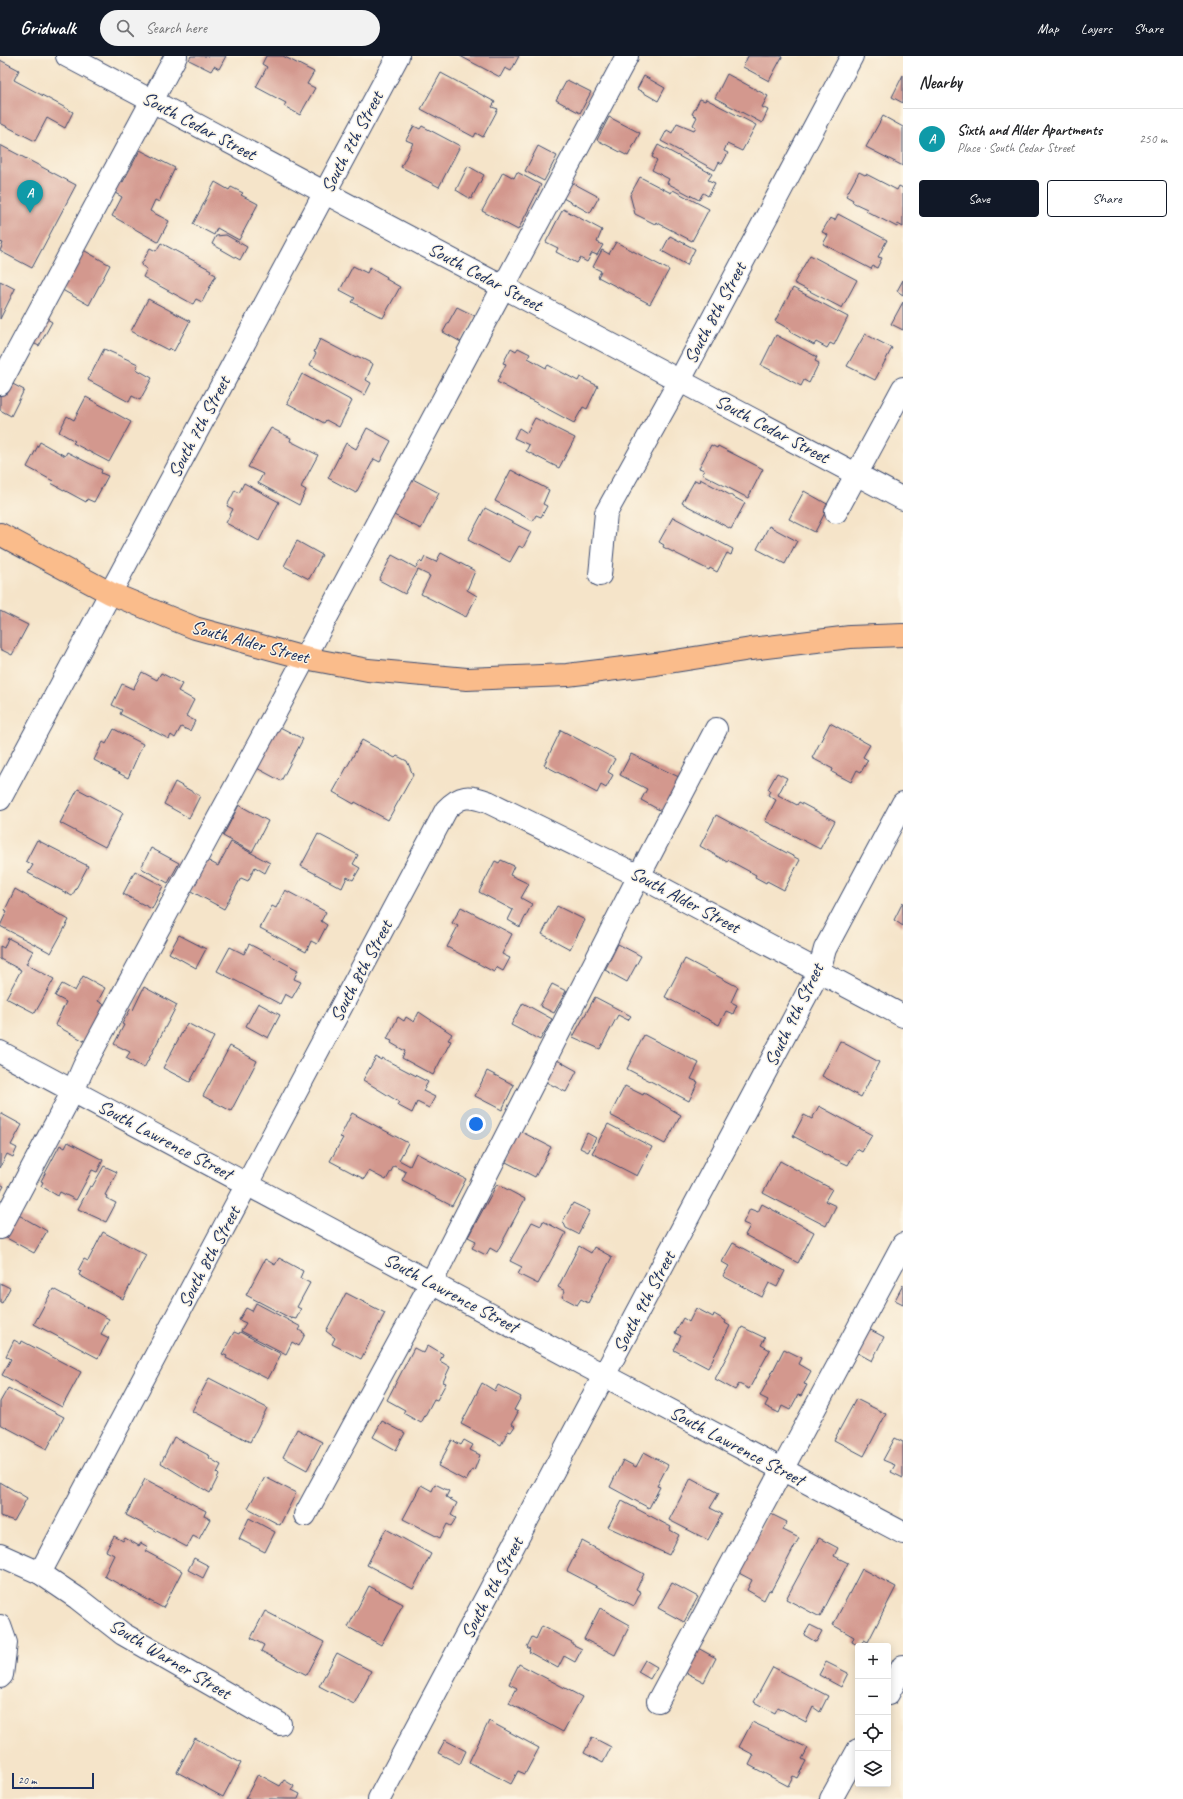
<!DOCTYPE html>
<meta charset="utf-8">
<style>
:root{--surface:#fff;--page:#f2f2f2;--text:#202124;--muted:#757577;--line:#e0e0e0;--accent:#111827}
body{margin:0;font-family:Caveat,sans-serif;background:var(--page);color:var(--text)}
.controls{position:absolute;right:12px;bottom:12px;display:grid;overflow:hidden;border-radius:4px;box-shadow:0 2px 10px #0003}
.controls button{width:36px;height:36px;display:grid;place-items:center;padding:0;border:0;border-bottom:1px solid var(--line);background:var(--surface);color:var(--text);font:20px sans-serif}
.scale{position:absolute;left:12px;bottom:10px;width:82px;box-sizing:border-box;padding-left:4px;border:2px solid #1b2f5e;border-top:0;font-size:11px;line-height:14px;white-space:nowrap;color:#1b2f5e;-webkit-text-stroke:3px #fcf5e5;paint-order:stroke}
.you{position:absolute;left:476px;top:1068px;width:14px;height:14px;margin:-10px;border:3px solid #fff;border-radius:50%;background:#1a73e8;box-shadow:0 0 0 6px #1a73e833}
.badge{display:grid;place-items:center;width:26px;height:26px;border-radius:50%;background:var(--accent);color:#fff;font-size:13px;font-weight:700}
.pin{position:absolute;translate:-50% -33px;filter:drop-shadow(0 1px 2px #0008)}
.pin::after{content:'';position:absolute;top:21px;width:14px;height:12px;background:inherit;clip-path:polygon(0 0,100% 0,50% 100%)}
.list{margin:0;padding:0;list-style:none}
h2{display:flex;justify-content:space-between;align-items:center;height:52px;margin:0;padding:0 16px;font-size:17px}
h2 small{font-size:13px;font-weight:400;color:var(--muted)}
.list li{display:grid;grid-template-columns:26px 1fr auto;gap:12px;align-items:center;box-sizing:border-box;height:60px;padding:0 16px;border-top:1px solid var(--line)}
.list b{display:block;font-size:15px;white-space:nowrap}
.list p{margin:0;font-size:13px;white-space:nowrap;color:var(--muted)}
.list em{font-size:13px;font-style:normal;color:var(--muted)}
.actions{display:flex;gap:8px;padding:12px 16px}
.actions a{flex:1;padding:9px 0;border:1px solid var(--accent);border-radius:4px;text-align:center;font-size:14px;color:var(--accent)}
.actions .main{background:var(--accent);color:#fff}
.icon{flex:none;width:22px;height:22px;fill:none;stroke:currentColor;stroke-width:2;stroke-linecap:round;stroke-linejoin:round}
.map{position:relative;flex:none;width:903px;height:1743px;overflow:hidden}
header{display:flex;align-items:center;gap:24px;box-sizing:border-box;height:56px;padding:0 20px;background:var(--accent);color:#fff}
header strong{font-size:19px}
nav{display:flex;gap:22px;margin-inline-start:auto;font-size:14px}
.search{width:280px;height:36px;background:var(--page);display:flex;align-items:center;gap:10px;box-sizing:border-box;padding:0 14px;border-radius:22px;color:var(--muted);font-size:15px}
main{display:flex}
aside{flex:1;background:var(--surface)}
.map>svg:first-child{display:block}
.building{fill:#d3988e}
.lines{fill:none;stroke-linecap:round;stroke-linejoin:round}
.minor-casing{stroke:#3c4a6e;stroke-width:24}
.major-casing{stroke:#3c4a6e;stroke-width:24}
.minor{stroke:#fff;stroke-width:22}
.major{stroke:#fabc8b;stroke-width:22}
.labels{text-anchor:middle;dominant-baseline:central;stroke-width:3;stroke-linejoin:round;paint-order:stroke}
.street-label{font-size:19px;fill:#1b2f5e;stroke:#fcf5e5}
</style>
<header>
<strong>Gridwalk</strong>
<div class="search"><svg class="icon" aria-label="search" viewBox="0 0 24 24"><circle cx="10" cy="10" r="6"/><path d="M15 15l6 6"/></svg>Search here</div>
<nav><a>Map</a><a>Layers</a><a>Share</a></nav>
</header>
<main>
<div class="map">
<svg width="903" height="1743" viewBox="0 0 903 1743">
<rect width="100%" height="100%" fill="#fcf5e5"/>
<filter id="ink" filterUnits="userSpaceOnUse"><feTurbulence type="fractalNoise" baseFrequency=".025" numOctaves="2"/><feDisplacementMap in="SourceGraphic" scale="8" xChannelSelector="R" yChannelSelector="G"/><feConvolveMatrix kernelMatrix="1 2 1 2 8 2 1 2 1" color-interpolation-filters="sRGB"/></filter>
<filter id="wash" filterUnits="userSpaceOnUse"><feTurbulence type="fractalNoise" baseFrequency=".012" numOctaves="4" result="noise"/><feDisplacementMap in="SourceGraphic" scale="16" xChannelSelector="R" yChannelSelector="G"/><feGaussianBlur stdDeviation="0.9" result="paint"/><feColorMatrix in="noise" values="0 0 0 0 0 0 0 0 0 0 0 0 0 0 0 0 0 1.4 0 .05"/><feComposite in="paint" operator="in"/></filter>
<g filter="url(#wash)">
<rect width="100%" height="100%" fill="#f5e4c9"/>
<g id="blocks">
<!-- building -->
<g class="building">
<polygon points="191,0 226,0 219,13 214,10 211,15 189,4"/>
<polygon points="266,0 283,0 314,16 307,28 315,32 300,59 284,50 286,47 256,31 267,11 262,8"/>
<polygon points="460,0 519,0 511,15 505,12 500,21"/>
<polygon points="748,0 780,0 782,1 769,25 743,11"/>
<polygon points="0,4 19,14 14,24 73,56 65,72 47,62 35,85 0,67"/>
<polygon points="441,17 495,46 492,51 498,53 483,81 476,77 474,81 421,53"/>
<polygon points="727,18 768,40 762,51 768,54 762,67 715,42"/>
<polygon points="903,19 903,47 892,41"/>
<polygon points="644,20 665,32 658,45 637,33"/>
<polygon points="567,24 591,36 580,57 556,44"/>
<polygon points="700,43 705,45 706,43 756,69 742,95 727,88 724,95 728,97 722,108 719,106 715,114 661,85 667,74 672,77 677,67 694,74 696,71 693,69 697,61 692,58"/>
<polygon points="883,60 903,71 903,110 866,91"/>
<polygon points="609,61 640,77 628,100 597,84"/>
<polygon points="414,70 420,73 422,70 460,90 439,131 401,111 413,87 406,84"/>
<polygon points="0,89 76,129 32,212 0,195 3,187 0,186"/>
<polygon points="658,89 712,118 708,124 715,127 708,140 703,137 699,144 667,127 669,123 652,114 657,104 652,101"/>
<polygon points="538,90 557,100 544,125 525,115"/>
<polygon points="140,94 175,112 159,146 155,144 150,155 169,165 158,186 112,160 122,141 110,134 117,122 123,126"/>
<polygon points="468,110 484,119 471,143 456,134"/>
<polygon points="503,116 514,122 517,116 541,129 518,174 482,155"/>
<polygon points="859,116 865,119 866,118 897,134 899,130 903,132 903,171 898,168 897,171 866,155 867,153 852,146 853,144 846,140"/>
<polygon points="640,121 671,137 673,134 709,153 692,185 656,166 655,168 635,158 630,139"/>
<polygon points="215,126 229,134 231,131 243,137 241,139 258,148 239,184 217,172 214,179 193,168"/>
<polygon points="571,126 599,141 590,157 563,142"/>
<polygon points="563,153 602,174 597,186 603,189 597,199 592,197 587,206 580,202 577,207 556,196 558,192 546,186"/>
<polygon points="838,158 887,184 878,201 882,202 877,212 873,210 871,213 823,188 828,179 822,176 830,162 835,164"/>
<polygon points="226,179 247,191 240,204 212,188 216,180"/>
<polygon points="670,180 695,193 687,209 662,195"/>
<polygon points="616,186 669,214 650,248 598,221 601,215 593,211 602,194 609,198"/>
<polygon points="161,187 211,214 210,216 216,219 202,246 196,243 193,248 143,221 147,213 141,209 150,192 156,195"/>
<polygon points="78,191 110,209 89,249 57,231"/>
<polygon points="810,199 857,224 842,252 794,227"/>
<polygon points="353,210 367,217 370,211 387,221 386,223 400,231 383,262 352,246 355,242 340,234"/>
<polygon points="903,224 903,239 897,235"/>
<polygon points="0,225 15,233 0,263"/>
<polygon points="793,232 848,261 834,289 830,287 827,292 816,286 814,289 790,276 791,274 775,265"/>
<polygon points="148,243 190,265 174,295 169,292 168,294 131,275"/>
<polygon points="903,246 903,274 891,268"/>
<polygon points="457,251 475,260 461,286 443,276"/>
<polygon points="42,260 52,266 39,290 29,285"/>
<polygon points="865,278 892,292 875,324 847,310"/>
<polygon points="776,279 817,301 815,305 819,307 809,327 804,324 801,330 761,309"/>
<polygon points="320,283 356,302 357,300 373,308 366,324 371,327 365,339 310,309 316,297 314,296"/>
<polygon points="511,292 516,295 518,292 530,298 528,302 546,312 548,309 578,325 580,321 598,330 587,353 583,351 574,367 497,326 506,308 503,307"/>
<polygon points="104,293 138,308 136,313 152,322 140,344 132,340 129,346 88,324"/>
<polygon points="302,318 352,345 339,371 326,364 324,367 287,347"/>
<polygon points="5,324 24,334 11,360 0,354 0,334"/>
<polygon points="86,341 131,366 109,406 73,387 75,385 59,376 67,360 74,364"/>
<polygon points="535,362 575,382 559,412 526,395 529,389 514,382 519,372 527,377"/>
<polygon points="271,372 291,382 290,385 318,399 301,431 306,434 299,449 258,427 263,418 248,411"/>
<polygon points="367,372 391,385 380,406 374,403 356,437 328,422 346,387 356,393"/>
<polygon points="40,386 65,400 67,396 102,414 101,417 108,420 94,446 87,443 86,446 51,427 53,425 27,411"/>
<polygon points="711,389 717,392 718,390 763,413 748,442 702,418 704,414 699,412"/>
<polygon points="511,414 549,434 543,448 547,450 541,461 536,459 533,465 495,445"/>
<polygon points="409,421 439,437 421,473 390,457"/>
<polygon points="700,423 745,447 731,473 682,447 695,424 699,426"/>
<polygon points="244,427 279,446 259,485 226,467 233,453 227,450 235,434 239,437"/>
<polygon points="804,435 829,449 815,476 789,463"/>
<polygon points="485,452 531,476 523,492 519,490 510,506 468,484"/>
<polygon points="673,461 733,493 731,499 727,497 717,516 710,512 709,514 663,491 664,489 659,486"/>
<polygon points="769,470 797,485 785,508 757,493"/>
<polygon points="297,485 322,499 309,523 284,510"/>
<polygon points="441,497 475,515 467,534 477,540 466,561 421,538 430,520 418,514 405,538 379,524 392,499 416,512 420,505 422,507 425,501 436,506"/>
<polygon points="0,555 28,569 12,599 0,593"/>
<polygon points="142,616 157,624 161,617 182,628 178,635 194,644 186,660 195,665 190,675 181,671 175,682 171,679 169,683 120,658 122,654 112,649 122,628 133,633"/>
<polygon points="830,667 870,689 863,701 868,704 861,716 857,714 851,726 832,716 833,713 812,702"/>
<polygon points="276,669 303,683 281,725 253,710"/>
<polygon points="114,673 143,688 128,722 94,704 103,686 106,688"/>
<polygon points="561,674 615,703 608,716 613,719 606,732 601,729 597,737 544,709"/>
<polygon points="362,684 395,702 397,700 407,705 413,719 388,764 355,746 354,748 333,736"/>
<polygon points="631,698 683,723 665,757 641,744 647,733 620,719"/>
<polygon points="777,717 787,722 778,739 797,749 799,746 835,765 820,793 765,765 776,744 768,739 770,735 768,733"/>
<polygon points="175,726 200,740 189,762 164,748"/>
<polygon points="78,733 123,757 105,791 60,767"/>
<polygon points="239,749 268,765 252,796 223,780"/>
<polygon points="716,759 800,804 784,834 767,825 766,827 755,821 756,819 728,804 727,806 700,790"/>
<polygon points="318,778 358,799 353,808 360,812 353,824 347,821 342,832 301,810"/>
<polygon points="37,784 88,810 72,840 28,817 33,809 26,805"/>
<polygon points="231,786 270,807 265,817 255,811 248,825 241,822 224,853 189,834 205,803 218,810"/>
<polygon points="151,792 179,807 168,827 141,812"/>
<polygon points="501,804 514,810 510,819 529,828 521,842 532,848 520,871 508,864 513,854 479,836 495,805 499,807"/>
<polygon points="135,815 163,830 152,853 123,838"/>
<polygon points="15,833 69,864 51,897 0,870 7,855 5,854"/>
<polygon points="285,834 326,856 321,865 327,869 317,888 311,885 306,896 260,872 272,850 276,852"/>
<polygon points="903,846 903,870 894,864"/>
<polygon points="557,850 585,864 570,893 542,878"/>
<polygon points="461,851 512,878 502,898 510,902 503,915 496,911 494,916 447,891 458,870 452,867"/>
<polygon points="179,879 206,893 196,912 169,897"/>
<polygon points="8,882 33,895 26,908 54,923 35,957 6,942 21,914 0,903 0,890 4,892"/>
<polygon points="249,888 298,914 294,923 301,926 292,942 285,938 280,948 217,915 230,891 244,898"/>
<polygon points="618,888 641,900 627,926 605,914"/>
<polygon points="685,903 738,931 731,946 737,949 733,958 726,955 719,969 665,941"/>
<polygon points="83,920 105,932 98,945 105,949 86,986 55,969 66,946 55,940 62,928 75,935"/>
<polygon points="552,928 566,935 554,957 540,950"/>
<polygon points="144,931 177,949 144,1012 126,1002 130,996 114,988 124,969 122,968 131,952 133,954"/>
<polygon points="595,941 631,960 628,964 618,959 600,993 573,981"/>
<polygon points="258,947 280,959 268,982 246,970"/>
<polygon points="523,947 552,963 540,984 511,969"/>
<polygon points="419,956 452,978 448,984 451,985 433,1019 402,1002 405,995 391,987 392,985 387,983 398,961 404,965 406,961 414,966"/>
<polygon points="187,967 214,981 190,1026 163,1012"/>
<polygon points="644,979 699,1007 691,1023 698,1026 689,1045 627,1013"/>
<polygon points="840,985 879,1006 861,1041 822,1020"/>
<polygon points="230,990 257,1005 231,1055 203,1040"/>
<polygon points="376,1001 381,1004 382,1002 428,1026 423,1035 435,1041 429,1052 417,1046 412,1057 397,1049 399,1046 363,1024"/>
<polygon points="557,1004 577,1015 566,1036 546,1026"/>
<polygon points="487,1015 514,1029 502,1054 475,1040"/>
<polygon points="625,1030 643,1039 644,1037 681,1059 665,1088 610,1059"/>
<polygon points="819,1050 872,1079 862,1096 857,1093 848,1109 822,1097 823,1096 793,1080 804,1059 812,1063"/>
<polygon points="0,1057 22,1069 11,1089 17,1092 13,1101 7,1098 0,1112"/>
<polygon points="352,1057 408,1087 399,1104 410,1110 416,1097 466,1123 452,1150 402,1124 406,1116 394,1110 386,1124 369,1115 364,1123 330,1105 343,1082 340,1081"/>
<polygon points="608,1068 652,1091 637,1120 592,1097"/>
<polygon points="516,1073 551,1091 535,1121 504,1105"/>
<polygon points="587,1077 596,1082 588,1096 580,1092"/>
<polygon points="68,1086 103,1104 97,1116 92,1114 76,1144 60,1136 58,1140 41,1130 43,1126 41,1125 60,1089 65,1092"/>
<polygon points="780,1105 832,1133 825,1145 836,1150 826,1170 763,1137"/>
<polygon points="104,1110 117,1116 105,1139 107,1140 106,1142 116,1147 106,1166 78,1153 90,1130 92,1131"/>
<polygon points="0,1128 4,1130 0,1137"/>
<polygon points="497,1128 525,1143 497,1196 490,1192 486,1199 472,1192 476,1185 468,1181"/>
<polygon points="573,1147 590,1155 578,1178 566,1172 563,1165"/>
<polygon points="762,1148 814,1176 798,1207 745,1179 750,1170 743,1167 750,1153 758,1156"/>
<polygon points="15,1157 47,1175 34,1197 3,1180"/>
<polygon points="543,1165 566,1177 538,1228 518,1218 522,1211 510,1205 532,1166 541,1170"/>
<polygon points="103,1176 146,1199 123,1243 79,1219 81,1215 78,1214 84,1203 88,1205"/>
<polygon points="733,1187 785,1215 777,1231 769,1227 762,1241 723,1220 729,1210 722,1206"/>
<polygon points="579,1190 591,1197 594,1191 612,1201 588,1247 581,1243 577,1249 562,1241 565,1235 558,1231"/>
<polygon points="279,1202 303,1215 300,1222 310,1227 297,1251 301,1253 296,1263 292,1262 292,1263 246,1239 265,1203 275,1209"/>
<polygon points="0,1227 10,1232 2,1247 0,1246"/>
<polygon points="903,1229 903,1248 895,1244"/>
<polygon points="53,1233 109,1263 101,1278 109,1282 98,1302 34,1268"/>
<polygon points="346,1237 385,1257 361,1303 332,1288 335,1282 326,1275"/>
<polygon points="256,1247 301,1271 299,1274 305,1278 299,1290 292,1286 286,1298 241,1275 246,1267 239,1264 246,1252 252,1255"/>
<polygon points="696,1252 713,1261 714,1258 726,1265 725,1267 730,1270 708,1312 674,1294 681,1280 675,1277 683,1262 689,1266"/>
<polygon points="742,1271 765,1282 761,1289 770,1294 749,1333 739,1328 735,1334 715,1323"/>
<polygon points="867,1272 884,1281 872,1305 854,1295"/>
<polygon points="234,1276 239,1278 240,1276 281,1298 268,1323 226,1302 227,1300 222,1298"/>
<polygon points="14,1284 21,1288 22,1285 81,1316 62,1351 2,1319 11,1303 6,1300"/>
<polygon points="428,1289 443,1298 440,1305 450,1311 443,1326 446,1327 437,1344 434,1343 421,1367 403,1357 405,1354 387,1344 414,1292 424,1297"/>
<polygon points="784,1293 802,1302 799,1308 811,1315 804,1328 807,1329 801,1340 798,1339 790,1354 782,1350 779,1357 765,1350 768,1344 760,1340"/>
<polygon points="209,1322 267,1352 250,1386 192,1355"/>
<polygon points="482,1327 495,1335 498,1329 521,1341 514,1354 518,1356 512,1368 515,1370 511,1376 508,1375 501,1389 461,1368"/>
<polygon points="8,1332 64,1361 47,1393 0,1368 0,1346"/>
<polygon points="856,1343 886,1358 864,1400 834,1384"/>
<polygon points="382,1365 405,1377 396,1394 373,1381"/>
<polygon points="297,1373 322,1386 307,1414 283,1401"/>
<polygon points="174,1381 210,1400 209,1402 221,1409 217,1417 219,1419 210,1437 161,1407"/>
<polygon points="895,1382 903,1386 903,1422 891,1416 895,1409 883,1404"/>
<polygon points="452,1384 461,1389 464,1384 473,1389 470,1394 480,1399 474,1415 472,1414 466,1425 438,1410"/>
<polygon points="644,1396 668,1409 657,1430 660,1431 649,1452 610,1431 623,1404 636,1411"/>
<polygon points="265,1421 296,1437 280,1469 248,1452"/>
<polygon points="691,1422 719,1437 710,1452 722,1458 708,1484 669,1464"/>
<polygon points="145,1423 206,1455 204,1460 210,1463 199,1483 193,1480 187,1491 126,1459"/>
<polygon points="0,1426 27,1442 14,1465 0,1460"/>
<polygon points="435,1428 449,1435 446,1441 457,1447 451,1459 456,1462 451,1470 447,1468 440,1482 403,1463 421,1429 432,1435"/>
<polygon points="622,1445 671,1471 670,1474 679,1479 669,1499 608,1471"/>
<polygon points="769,1457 787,1466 783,1474 799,1482 771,1535 769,1534 764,1544 747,1534 752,1524 737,1516"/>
<polygon points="249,1462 275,1476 265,1496 239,1483"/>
<polygon points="386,1473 431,1498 413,1533 367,1509"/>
<polygon points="114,1480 123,1485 125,1482 139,1490 141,1487 148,1491 145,1495 182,1515 163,1552 104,1520 114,1499 106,1495"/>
<polygon points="819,1482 838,1492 834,1500 848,1507 820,1561 786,1543"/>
<polygon points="582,1485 644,1518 636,1533 641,1536 634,1550 567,1515"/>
<polygon points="194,1502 209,1510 203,1522 188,1514"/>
<polygon points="862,1513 896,1531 868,1586 864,1584 859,1590 852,1586 854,1581 833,1569"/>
<polygon points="672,1527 698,1541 684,1566 658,1552"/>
<polygon points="369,1530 403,1548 381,1589 348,1571"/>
<polygon points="600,1552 630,1569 615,1599 584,1583"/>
<polygon points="265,1555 324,1586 307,1619 261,1595 264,1589 251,1582"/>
<polygon points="810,1569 822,1575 816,1586 804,1579"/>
<polygon points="542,1570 572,1586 572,1588 582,1593 575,1606 564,1600 558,1612 529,1596 530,1593 527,1591 532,1581 536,1583"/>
<polygon points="696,1591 716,1602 704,1626 683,1615"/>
<polygon points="337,1597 371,1615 354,1648 319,1630"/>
<polygon points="645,1604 657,1611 650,1623 638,1616"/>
<polygon points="826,1606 848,1617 841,1631 819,1619"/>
<polygon points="519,1608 582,1641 563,1676 509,1647 517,1632 509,1628"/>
<polygon points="773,1611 828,1640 820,1656 813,1651 806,1666 778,1651 775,1657 754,1646"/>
<polygon points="489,1665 539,1692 525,1718 518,1715 511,1728 469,1706"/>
<polygon points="752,1666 808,1692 802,1703 806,1705 797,1722 793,1720 788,1730 749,1709 754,1699 739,1691"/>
<polygon points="592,1681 611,1691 603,1707 584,1697"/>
<polygon points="195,1682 241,1707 223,1741 177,1716"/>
<polygon points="445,1684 466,1695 460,1708 438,1697"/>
<polygon points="258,1718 280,1730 284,1724 294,1730 292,1734 300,1738 298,1743 245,1743"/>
</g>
</g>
</g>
<g filter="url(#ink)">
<use href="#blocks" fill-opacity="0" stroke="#3c4a6e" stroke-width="1"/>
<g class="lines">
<!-- minor casing -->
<g class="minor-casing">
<g id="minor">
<polyline points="67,0 903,443"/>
<polyline points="0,328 176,0"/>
<polyline points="836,456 903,332"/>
<polyline points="600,519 606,457 680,324 852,0"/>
<polyline points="0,743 398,0"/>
<polyline points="0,996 605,1320 903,1477"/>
<polyline points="0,1172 73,1035 84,1010 286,637 627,0"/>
<polyline points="305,1459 431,1227 639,820 716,673"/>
<polyline points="0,1499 40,1517 77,1542 123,1578 280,1668"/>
<path d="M40 1517 446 754C460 739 469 739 488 746L639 820 903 960"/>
<polyline points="0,1570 6,1587 2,1619 0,1621"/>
<polyline points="888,1638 903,1610"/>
<polyline points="658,1645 903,1188"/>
<polyline points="379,1743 819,915 825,893 903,747"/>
<polyline points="831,1743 858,1694"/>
</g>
</g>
<!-- major casing -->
<g class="major-casing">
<polyline id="major" points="0,478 110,537 195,572 305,602 368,614 467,623 567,619 656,608 751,593 850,581 903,579"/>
</g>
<!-- minor -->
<use href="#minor" class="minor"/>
<!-- major -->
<use href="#major" class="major"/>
</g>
</g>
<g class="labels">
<!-- street labels -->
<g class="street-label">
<text transform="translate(199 70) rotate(28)">South Cedar Street</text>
<text transform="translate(352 86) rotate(-62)">South 7th Street</text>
<text transform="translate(485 221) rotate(28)">South Cedar Street</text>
<text transform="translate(715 257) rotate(-62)">South 8th Street</text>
<text transform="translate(199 371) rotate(-62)">South 7th Street</text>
<text transform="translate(772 373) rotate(28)">South Cedar Street</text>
<text transform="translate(250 586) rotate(15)">South Alder Street</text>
<text transform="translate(685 844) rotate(28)">South Alder Street</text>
<text transform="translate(361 915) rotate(-62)">South 8th Street</text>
<text transform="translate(794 959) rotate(-64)">South 9th Street</text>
<text transform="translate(165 1084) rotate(28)">South Lawrence Street</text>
<text transform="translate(209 1201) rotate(-62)">South 8th Street</text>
<text transform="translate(451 1237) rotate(28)">South Lawrence Street</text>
<text transform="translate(644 1246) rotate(-62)">South 9th Street</text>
<text transform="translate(737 1390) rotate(28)">South Lawrence Street</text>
<text transform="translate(492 1532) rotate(-62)">South 9th Street</text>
<text transform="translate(170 1603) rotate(31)">South Warner Street</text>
</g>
</g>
</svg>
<div class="controls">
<button>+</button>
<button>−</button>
<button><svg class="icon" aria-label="locate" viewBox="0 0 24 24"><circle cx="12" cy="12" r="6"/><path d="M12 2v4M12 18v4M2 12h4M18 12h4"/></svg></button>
<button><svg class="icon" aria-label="layers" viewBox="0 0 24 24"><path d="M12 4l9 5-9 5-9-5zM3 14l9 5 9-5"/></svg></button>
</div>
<div class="scale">20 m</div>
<div class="you"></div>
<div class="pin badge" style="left:30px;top:157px;background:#0f9aa8">A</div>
</div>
<aside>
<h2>Nearby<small></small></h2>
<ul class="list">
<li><span class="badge" style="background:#0f9aa8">A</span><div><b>Sixth and Alder Apartments</b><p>Place · South Cedar Street</p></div><em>250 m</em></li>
</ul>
<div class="actions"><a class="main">Save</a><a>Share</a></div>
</aside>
</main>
